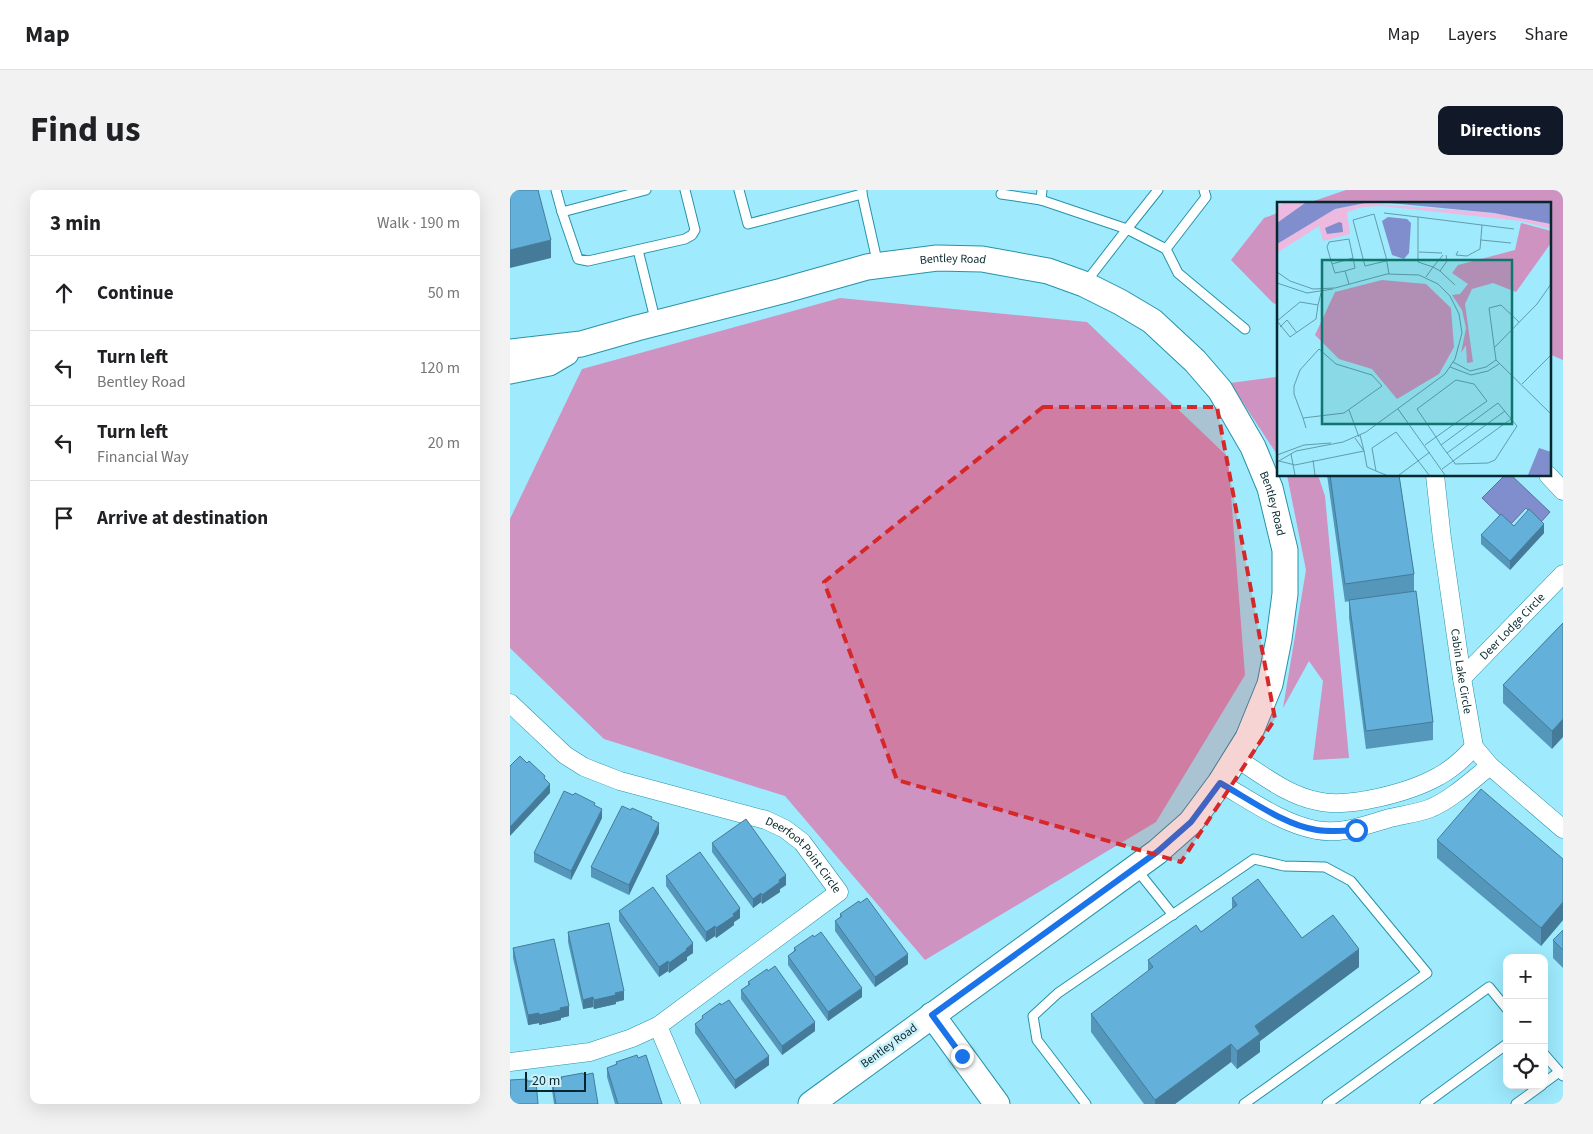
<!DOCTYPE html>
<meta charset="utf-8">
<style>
:root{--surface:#fff;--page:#f2f2f2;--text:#202124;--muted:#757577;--line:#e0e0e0;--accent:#111827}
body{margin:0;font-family:"Source Sans 3",sans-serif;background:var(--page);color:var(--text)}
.controls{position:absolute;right:15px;bottom:15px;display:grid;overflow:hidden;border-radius:10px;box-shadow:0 5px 20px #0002}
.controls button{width:45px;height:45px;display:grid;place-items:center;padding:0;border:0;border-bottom:1px solid var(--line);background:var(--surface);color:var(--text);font:25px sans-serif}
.scale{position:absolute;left:15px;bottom:12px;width:61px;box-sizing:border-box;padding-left:5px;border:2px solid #06272d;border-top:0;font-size:14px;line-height:18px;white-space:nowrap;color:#06272d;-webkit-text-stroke:4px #cdf1fa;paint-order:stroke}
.stop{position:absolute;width:15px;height:15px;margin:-11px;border:4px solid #1a73e8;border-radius:50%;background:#fff}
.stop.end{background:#1a73e8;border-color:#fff;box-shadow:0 1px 5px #0008}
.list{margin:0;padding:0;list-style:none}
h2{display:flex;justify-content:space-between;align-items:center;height:65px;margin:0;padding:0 20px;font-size:21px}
h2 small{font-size:16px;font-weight:400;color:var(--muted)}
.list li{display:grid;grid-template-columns:32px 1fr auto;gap:15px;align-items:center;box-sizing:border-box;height:75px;padding:0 20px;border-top:1px solid var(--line)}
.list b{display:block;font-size:19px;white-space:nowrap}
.list p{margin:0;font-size:16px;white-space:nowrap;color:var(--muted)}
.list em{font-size:16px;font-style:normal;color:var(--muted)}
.icon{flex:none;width:28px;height:28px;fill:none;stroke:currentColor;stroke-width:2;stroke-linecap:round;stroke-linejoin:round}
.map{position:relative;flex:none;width:1053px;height:914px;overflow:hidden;border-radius:10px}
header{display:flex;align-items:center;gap:30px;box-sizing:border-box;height:70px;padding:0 25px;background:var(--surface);border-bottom:1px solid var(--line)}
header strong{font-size:24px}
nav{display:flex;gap:28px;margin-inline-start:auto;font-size:18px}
.intro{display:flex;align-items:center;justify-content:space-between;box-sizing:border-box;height:120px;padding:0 30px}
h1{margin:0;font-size:35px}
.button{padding:12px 22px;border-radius:10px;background:var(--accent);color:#fff;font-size:18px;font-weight:700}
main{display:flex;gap:30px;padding:0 30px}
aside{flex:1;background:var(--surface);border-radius:10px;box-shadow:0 5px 20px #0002}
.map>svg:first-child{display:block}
.forest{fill:#ce93c1}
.water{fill:#818ecd;stroke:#5c6f9d}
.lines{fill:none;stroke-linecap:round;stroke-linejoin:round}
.lane-casing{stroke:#2793a8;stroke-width:11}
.street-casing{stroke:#2793a8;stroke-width:19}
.secondary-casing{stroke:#2793a8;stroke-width:27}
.lane{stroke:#fff;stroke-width:9}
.street{stroke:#fff;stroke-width:18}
.secondary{stroke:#fff;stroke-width:25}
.wall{fill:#5597bb}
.shaded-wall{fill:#457b99}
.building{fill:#63b0da;stroke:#457b99}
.route{stroke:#1a73e8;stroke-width:6}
.marked{fill:#d62828;fill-opacity:0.2;stroke:#d62828;stroke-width:4;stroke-dasharray:10 6;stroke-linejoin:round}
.labels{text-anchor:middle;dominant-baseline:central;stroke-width:5;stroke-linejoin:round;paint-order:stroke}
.street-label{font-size:12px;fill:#06272d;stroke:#cdf1fa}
.inset-road{fill:none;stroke:#629caa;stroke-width:1}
.view{fill:#0f766e;fill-opacity:0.15;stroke:#0f766e;stroke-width:2.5}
.inset-edge{fill:none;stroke:#06272d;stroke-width:2.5}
</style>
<header>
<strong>Map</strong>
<nav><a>Map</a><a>Layers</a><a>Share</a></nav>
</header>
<div class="intro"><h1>Find us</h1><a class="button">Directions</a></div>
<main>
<aside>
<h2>3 min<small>Walk · 190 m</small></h2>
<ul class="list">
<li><svg class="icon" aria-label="ahead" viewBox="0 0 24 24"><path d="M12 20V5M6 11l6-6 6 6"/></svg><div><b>Continue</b></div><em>50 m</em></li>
<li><svg class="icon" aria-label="left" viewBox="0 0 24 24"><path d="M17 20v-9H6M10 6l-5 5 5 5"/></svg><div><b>Turn left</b><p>Bentley Road</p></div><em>120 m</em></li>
<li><svg class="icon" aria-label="left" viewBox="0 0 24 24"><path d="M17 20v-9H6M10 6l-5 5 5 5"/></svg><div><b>Turn left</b><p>Financial Way</p></div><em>20 m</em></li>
<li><svg class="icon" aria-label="arrive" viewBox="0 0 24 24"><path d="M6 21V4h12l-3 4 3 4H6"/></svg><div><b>Arrive at destination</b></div></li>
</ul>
</aside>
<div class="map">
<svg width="1053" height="914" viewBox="0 0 1053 914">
<rect width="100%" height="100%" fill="#9feafd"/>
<!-- forest -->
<g class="forest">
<polygon points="836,0 1053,0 1053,170 1039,164 1039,14 795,14"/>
<polygon points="768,23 768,115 763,113 721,70 754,28"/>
<polygon points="330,108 577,132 718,267 735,485 646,632 415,770 275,606 94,549 0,458 0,329 72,179"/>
<polygon points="768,185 768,266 720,193 766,187"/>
<polygon points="777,285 808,285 815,306 839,568 803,570 813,491 799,471 773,518 796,380"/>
</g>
<!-- water -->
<polygon class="water" points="995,285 1001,285 1040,322 1031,332 1016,318 1000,335 972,308"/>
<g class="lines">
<!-- lane casing -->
<g class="lane-casing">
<g id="lane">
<polyline points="46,0 52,22"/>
<polyline points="136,0 52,22 68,69 78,71 175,49 182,45 185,40 175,0"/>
<polyline points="229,0 238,34 352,4"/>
<polyline points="352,0 352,4 368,75"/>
<polyline points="532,0 531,10 617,39 576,92"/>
<polyline points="648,0 617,39 656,59 696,7 694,0"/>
<polyline points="491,4 531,10"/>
<polyline points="656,59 668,83 735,139"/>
<polyline points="128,60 146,133"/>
<polyline points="627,680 663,725"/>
<polyline points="1034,864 1053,886"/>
<polyline points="1034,893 1049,882"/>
<polyline points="576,914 527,850 523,826 548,803 744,669 774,676 815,677 841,691 917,783 734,914"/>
<polyline points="817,914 979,797 997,819"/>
<polyline points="915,914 997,854"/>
<polyline points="1006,914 1032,895"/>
</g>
</g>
<!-- street casing -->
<g class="street-casing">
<g id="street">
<path id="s1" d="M925 285 932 349 952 488 964 557 980 576 1053 639"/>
<polyline points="1038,285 1053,301"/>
<path id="s2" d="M952 488 1053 384"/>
<path id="s3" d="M0 513 55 565 74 577 110 591 256 630 275 639 292 652 329 702 148 836 122 848 80 862 0 872"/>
<path d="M726 568C751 584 777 605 807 611 838 619 901 602 929 586 942 579 954 568 964 557"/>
<path d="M710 593C740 610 771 633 806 640 832 645 855 635 880 628 893 625 908 623 921 618 942 609 962 590 980 576"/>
<polyline points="148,836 181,914"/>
</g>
</g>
<!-- secondary casing -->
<g class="secondary-casing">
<g id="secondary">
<path id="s4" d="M0 162 71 154 127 138 272 101 357 77 427 68 472 69 538 81 574 94 610 112 642 131 685 171 710 200 743 257 760 298 775 360V404L769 449 760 494 738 548 710 593 681 632 647 662 301 914"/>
<polyline points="0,181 39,173 56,163"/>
<polyline points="422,825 487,914"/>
</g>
</g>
<!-- lane -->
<use href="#lane" class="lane"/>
<!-- street -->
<use href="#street" class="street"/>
<!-- secondary -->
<use href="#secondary" class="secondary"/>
</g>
<!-- wall -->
<g class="wall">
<polygon points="817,285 889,285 904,384 904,401 923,532 923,550 856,559 839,428 839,411 835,412"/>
<polygon points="1004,336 1034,343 1000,380 971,354 971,345"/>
<polygon points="1053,433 1042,559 993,513 993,495"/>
<polygon points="63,605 85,616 92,628 61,690 24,672 24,663"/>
<polygon points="142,630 149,643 119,705 81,687 81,677"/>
<polygon points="927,650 1053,669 1053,730 1031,756 927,668"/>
<polygon points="202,653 276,695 270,699 270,702 252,714 251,712 243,718 202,662"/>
<polygon points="156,686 230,728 224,732 224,735 206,748 205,746 196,752 156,696"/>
<polygon points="722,708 792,748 849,777 750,851 750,862 727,879 721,872 665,914 634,914 581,842 581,824 638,782 638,770 691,742 722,719"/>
<polygon points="350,713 398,774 365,797 325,741 325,731 330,727 330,724"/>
<polygon points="109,721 183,763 177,767 177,770 159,783 158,781 149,787 109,731"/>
<polygon points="1053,740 1053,778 1043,768 1043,750"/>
<polygon points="58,742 114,810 106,812 106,814 84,819 83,817 73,819 58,752"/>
<polygon points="3,758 59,826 51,828 51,830 29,835 29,833 18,835 3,768"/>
<polygon points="284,758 352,807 318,831 278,775 278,766 284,761"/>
<polygon points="238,792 305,841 272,865 231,809 231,800 238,795"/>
<polygon points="192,826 259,875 225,899 185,843 185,834 192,829"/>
<polygon points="106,872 152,914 105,914 97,887 97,878 106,875"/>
<polygon points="74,885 88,914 44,914 42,900 42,891 51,889 51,887"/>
</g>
<!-- shaded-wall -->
<g class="shaded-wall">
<polygon points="41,50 41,68 0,78 0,60"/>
<polygon points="1034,334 1034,343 1000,380 1000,371"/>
<polygon points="1053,529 1053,547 1042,559 1042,541"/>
<polygon points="40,594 40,603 0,646 0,637"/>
<polygon points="92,619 92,628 61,690 61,681"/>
<polygon points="149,633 149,643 119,705 119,695"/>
<polygon points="276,685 276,695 270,699 270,702 252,714 252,705 269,690"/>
<polygon points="251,703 251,712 243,718 243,709"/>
<polygon points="1053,712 1053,730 1031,756 1031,738"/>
<polygon points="230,718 230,728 224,732 224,735 206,748 206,738 223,724"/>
<polygon points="205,736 205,746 196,752 196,742"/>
<polygon points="183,753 183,763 177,767 177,770 159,783 159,773"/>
<polygon points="849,759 849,777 750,851 750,862 727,879 727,861 745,836"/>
<polygon points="398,764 398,774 365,797 365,787"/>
<polygon points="158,771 158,781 149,787 149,777"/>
<polygon points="352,798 352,807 318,831 318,822"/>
<polygon points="114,801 114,810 106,812 106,814 84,819 84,810 105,803"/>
<polygon points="83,807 83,817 73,819 73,810"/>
<polygon points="59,816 59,826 51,828 51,830 29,835 29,825 50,818"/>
<polygon points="29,823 29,833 18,835 18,825"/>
<polygon points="305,832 305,841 272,865 272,856"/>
<polygon points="721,854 721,872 665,914 645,914 645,910"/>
<polygon points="259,866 259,875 225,899 225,890"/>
</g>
<!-- building -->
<g class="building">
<polygon points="0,0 28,0 41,50 0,60"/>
<polygon points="820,285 889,285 904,384 835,394"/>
<polygon points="1019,319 1034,334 1000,371 971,345 991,324 1004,336"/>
<polygon points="906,401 923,532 856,541 839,410"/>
<polygon points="1053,433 1053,529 1042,541 993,495"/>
<polygon points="10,566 17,573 19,571 35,586 34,588 40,594 0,637 0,576"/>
<polygon points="971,599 1053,669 1053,712 1031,738 927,650"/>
<polygon points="54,601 63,605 65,603 85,613 84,615 92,619 61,681 24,663"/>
<polygon points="112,616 121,620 122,618 142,627 141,629 149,633 119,695 81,677"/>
<polygon points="236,629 276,685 269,690 270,692 252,705 251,703 243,709 202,653"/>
<polygon points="190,662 230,718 223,724 224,726 206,738 205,736 196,742 156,686"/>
<polygon points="748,689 792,748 823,725 849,759 745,836 750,844 727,861 721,854 645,910 581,824 643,777 638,770 686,735 691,742 727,715 722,708"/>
<polygon points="143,697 183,753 176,759 177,760 159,773 158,771 149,777 109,721"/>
<polygon points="357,708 398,764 365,787 325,731 332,726 330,724 349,711 350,713"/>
<polygon points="99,733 114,801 105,803 106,805 84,810 83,807 73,810 58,742"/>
<polygon points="1053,740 1053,760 1043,750"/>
<polygon points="311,742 352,798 318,822 278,766 286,760 284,758 303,745 304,747"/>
<polygon points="44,749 59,816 50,818 51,820 29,825 29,823 18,825 3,758"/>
<polygon points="265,776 305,832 272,856 231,800 240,794 238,792 257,779 258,781"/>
<polygon points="219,810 259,866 225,890 185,834 193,828 192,826 210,813 211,815"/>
<polygon points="127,865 128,868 136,865 152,914 108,914 97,878 107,874 106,872"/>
<polygon points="73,883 74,885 83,883 88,914 46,914 42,891 52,889 51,887"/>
<polygon points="17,889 17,891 26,891 28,914 0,914 0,890"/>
</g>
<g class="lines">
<!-- route -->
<path class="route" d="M452 866 422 825 647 662 681 632 710 593C739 609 774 635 807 640 820 642 833 641 846 640"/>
</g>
<!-- marked area -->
<path class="marked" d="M533 217H707L765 529 671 672 387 590 314 392Z"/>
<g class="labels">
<!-- street labels -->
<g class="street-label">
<text stroke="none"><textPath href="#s4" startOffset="454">Bentley Road</textPath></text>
<text stroke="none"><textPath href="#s4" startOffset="889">Bentley Road</textPath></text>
<text stroke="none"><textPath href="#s2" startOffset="72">Deer Lodge Circle</textPath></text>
<text stroke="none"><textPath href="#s1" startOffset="198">Cabin Lake Circle</textPath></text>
<text stroke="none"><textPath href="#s3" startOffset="340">Deerfoot Point Circle</textPath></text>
<text transform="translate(379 856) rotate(-36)">Bentley Road</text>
</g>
</g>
<!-- overview -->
<g transform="translate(767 12)">
<rect width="274" height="274" fill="#9feafd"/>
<path d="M7 1H28L0 22V5ZM88 1 217 11 263 18 274 22V27L244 19 104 4 86 5 70 10 73 32 46 39 42 24 0 51V42L37 18 58 7Z" fill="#ecb9e1"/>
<path d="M244 21 274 29V41L239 90 216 81 195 87 188 102 196 160 190 161 189 143 184 151 189 126 185 108 175 93 183 92 191 82 175 71 181 63 238 48ZM105 78 149 82 174 106 177 145 162 172 120 197 95 167 62 157 38 133 58 90Z" fill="#ce93c1"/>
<path d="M28 1H88L58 7 0 42V21ZM113 1H274V22L217 11ZM111 15 130 17 134 21 132 51 127 57 115 53 105 19ZM62 20 65 21 66 30 50 32 48 26ZM262 246 274 250V273H251Z" fill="#818ecd"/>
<path class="inset-road" d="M107 11 141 15V60L156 65 149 75M141 15 205 23 203 47 190 54 179 53 181 49M205 23 237 27M204 38 234 41M142 50 165 51M166 53 156 65 163 69 170 59 169 53M109 59 88 64 76 18 97 12 109 55 112 72M55 62 50 45 52 40 72 37 76 56M68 69 58 71 55 62 76 56 78 66 68 69 72 82M163 69 178 83M0 70 13 79 36 87 58 86 110 72 142 73 161 82 173 94 182 112 185 131 178 157 168 172 89 230 66 240 19 249 0 260M0 81 30 91 56 87M0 119 13 135 39 117 41 103M0 119 23 100 41 103 44 91M242 120 224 103 212 106 219 158 274 212M3 125 10 118 20 131M217 146 260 102 274 82M176 160 193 169 209 165 219 158M173 165 194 173 211 169 222 162M245 182 274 153M121 207 168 273M72 208 82 235M26 216 67 211 105 184 95 173 59 162 42 147 23 168 17 184V192L26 216 29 226M78 236 87 249 83 233M148 243 159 235 140 207 179 178 197 182 210 199 159 235 164 243 170 251 177 260 178 262 211 261 218 258 240 224 221 201 164 243M170 251 228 209M14 252 18 273M0 253 27 243 54 241M36 258 38 273M2 259 18 263 87 249 90 265 99 269M165 267 234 217M109 273 99 269 95 246 119 230 152 273M122 273 153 250"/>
<path class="view" d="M45 58H235V222H45Z"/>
<rect width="274" height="274" class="inset-edge"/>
</g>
</svg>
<div class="controls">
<button>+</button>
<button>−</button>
<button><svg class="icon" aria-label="locate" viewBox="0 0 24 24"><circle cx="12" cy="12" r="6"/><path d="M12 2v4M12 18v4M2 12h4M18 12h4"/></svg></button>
</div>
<div class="scale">20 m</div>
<div class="stop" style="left:846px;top:640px"></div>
<div class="stop end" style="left:452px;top:866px"></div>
</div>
</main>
